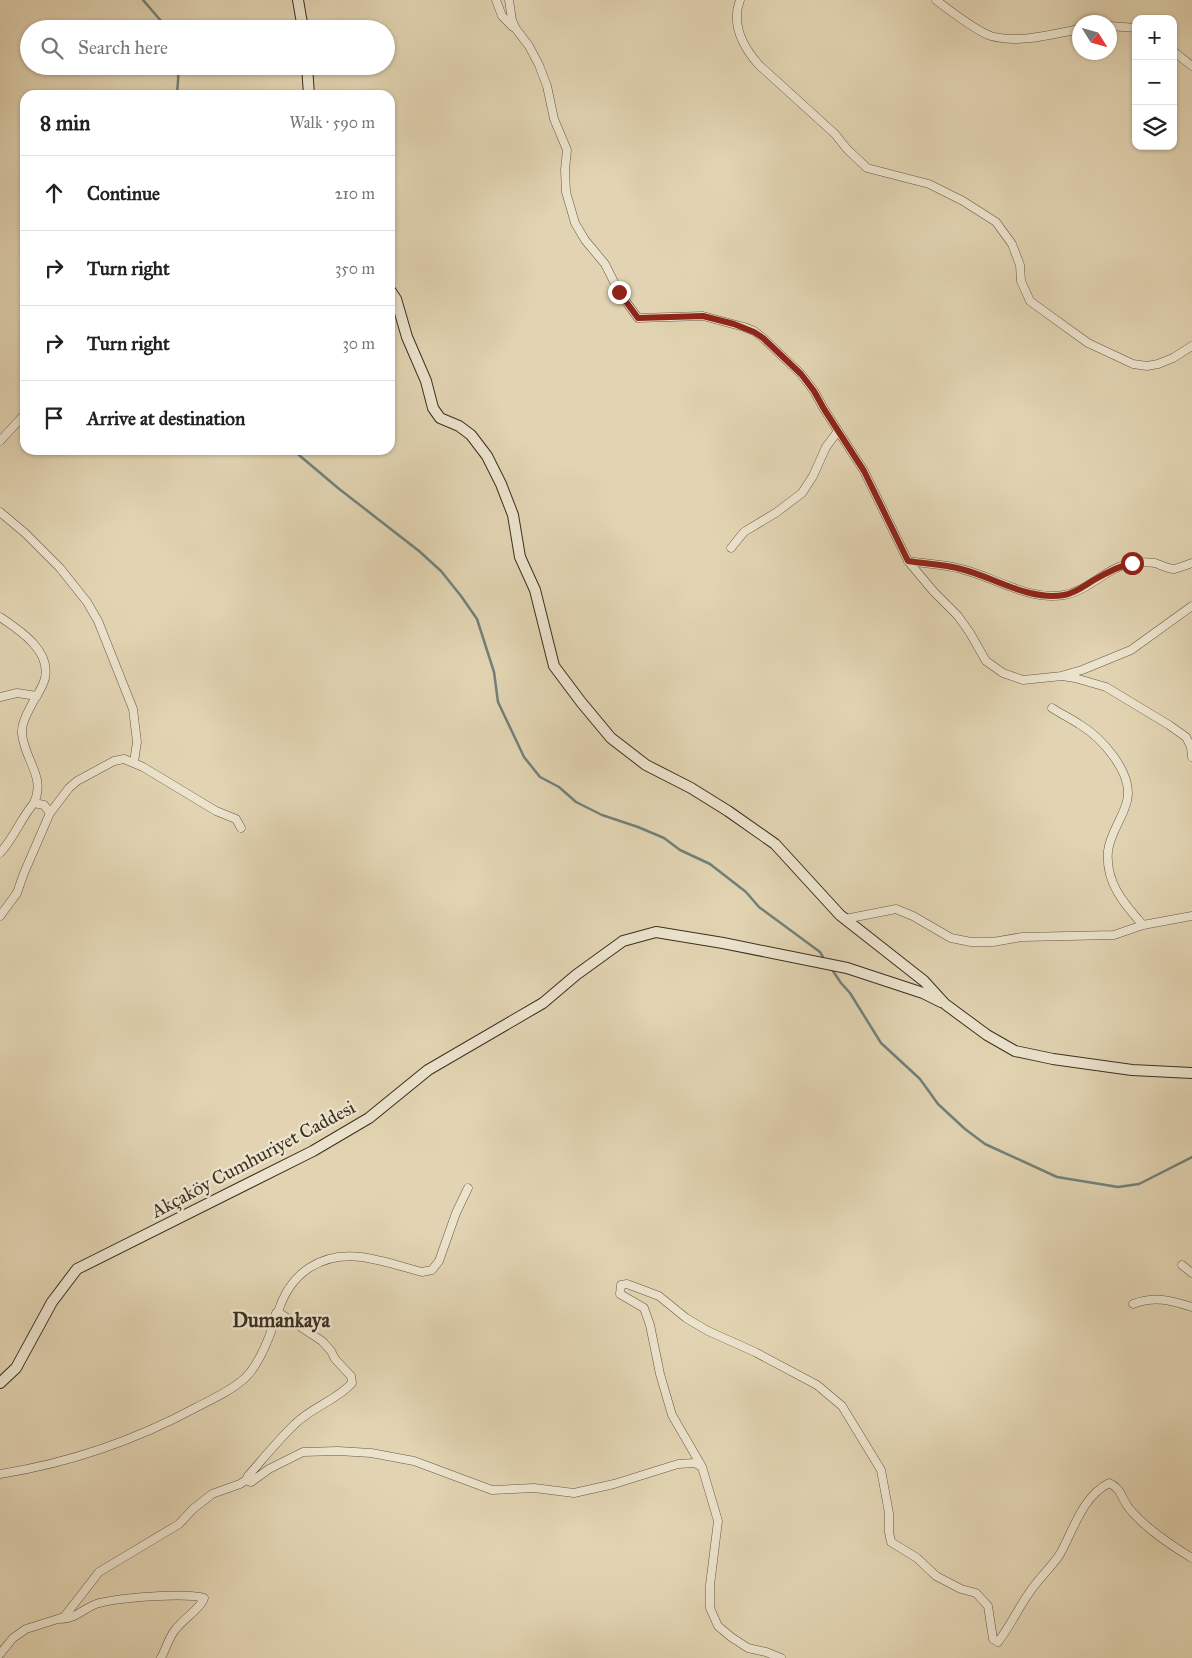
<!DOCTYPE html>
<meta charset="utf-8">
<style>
:root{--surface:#fff;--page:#f2f2f2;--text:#222;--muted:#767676;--line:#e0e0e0}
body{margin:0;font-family:"IM FELL Great Primer",serif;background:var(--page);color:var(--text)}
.controls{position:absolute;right:15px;top:15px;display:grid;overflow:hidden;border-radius:10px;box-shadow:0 1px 4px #0004}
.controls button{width:45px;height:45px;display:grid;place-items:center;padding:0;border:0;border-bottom:1px solid var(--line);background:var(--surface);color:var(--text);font:25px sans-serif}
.compass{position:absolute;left:1072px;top:15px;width:45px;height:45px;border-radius:50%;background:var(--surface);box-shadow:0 1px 4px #0004;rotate:127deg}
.stop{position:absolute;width:15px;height:15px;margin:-11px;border:4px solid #8f2418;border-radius:50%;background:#fff}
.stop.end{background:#8f2418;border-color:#fff;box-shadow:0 1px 5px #0008}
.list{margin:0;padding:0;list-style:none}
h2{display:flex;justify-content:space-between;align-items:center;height:65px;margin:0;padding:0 20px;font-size:21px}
h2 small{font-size:16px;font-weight:400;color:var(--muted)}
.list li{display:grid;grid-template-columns:32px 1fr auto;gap:15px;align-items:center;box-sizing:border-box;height:75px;padding:0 20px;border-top:1px solid var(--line)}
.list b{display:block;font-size:19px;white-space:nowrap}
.list em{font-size:16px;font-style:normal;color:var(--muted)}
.icon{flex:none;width:28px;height:28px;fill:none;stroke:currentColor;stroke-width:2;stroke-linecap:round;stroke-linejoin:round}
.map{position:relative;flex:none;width:1192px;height:1658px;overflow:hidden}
.search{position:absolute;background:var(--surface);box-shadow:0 1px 4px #0004;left:20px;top:20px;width:375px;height:55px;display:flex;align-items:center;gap:12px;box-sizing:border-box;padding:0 18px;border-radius:28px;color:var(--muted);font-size:19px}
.panel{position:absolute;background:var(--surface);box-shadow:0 1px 4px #0004;left:20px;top:90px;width:375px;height:365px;border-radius:15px}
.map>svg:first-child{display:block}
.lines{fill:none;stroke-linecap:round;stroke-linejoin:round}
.stream{stroke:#72807a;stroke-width:2.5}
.street-casing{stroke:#645845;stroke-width:9}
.secondary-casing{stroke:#3a2f21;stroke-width:12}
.street{stroke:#ece3cd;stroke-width:8}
.secondary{stroke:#ece3cd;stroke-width:10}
.route{stroke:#8f2418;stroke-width:6}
.labels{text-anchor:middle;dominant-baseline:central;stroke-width:5;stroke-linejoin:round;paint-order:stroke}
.street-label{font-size:19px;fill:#3a2f21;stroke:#ece3cd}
.neighbourhood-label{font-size:20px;font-weight:bold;fill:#3a2f21;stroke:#ece3cd}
</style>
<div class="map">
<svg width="1192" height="1658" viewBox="0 0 1192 1658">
<rect width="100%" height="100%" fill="#e2d4b2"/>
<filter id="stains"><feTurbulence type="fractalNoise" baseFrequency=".004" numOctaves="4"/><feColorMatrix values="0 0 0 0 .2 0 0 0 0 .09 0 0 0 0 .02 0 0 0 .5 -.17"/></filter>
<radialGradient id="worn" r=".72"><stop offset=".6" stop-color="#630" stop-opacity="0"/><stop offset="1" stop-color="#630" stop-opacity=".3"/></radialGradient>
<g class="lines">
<!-- stream -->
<g class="stream">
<polyline points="143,0 168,29"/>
<polyline points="177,95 179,66"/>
<polyline points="293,450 338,488 419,551 441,571 461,596 477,619 494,672 498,702 524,757 540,777 559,787 576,802 602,815 638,827 664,838 680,850 710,864 746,892 759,907 820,952 823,957"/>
<polyline points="833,971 841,983 850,993 881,1043 920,1079 938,1104 965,1129 985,1144 1057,1177 1118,1187 1139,1184 1192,1157"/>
</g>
<!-- street casing -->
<g class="street-casing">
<g id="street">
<polyline points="496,0 502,16 513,27"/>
<polyline points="509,0 512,20 516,29 529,46 539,65 547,86 554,119 567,150 565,170 566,192 575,223 585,240 605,264 619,292 638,318 703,316 744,327 754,331 763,338 801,374 814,391 824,409 864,471 908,561 934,592 958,616 970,633 986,661 1003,673 1023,680 1062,676 1075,678 1106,687 1169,725 1186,737 1191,747 1192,757"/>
<path d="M740 0C731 24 743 47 759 65L835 134 847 149 867 168 929 184 963 201 996 222 1012 244 1020 265 1021 281 1030 301 1034 304 1088 343 1133 364 1147 366 1158 364 1173 358 1192 346"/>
<path d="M936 0C949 10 976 31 991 36 1019 44 1052 34 1080 29"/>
<polyline points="1110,26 1136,28"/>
<polyline points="1173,51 1192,66"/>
<polyline points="0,441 25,414"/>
<polyline points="0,512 25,533 60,568 87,602 98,621 133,709 137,742 134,762"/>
<polyline points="731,548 744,532 777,512 802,493 813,476 826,447 838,431"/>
<path d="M908 561C926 564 943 564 961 569 995 577 1028 601 1064 595 1089 591 1106 567 1133 563 1140 562 1148 562 1155 563 1161 565 1168 569 1174 569 1179 568 1187 565 1192 563"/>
<path d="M0 617C19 630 51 650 45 678 43 687 37 695 33 702 28 712 21 723 22 734 25 761 46 777 34 803"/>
<polyline points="1064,675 1082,670 1131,650 1192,606"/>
<polyline points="0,697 17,693 37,696"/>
<path d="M1052 708C1061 714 1070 718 1079 724 1101 737 1134 773 1127 801 1123 818 1110 833 1108 851 1105 882 1124 904 1143 925"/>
<polyline points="50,813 69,788 77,781 114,761 124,759 143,767 216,811 236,819 241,828"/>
<path d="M0 853C14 838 21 818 34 803L44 805 50 813 24 873 17 893 0 916"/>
<polyline points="845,919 896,909 913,916 951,938 971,942 993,942 1022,937 1114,935 1143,925 1192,916"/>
<polyline points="1182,1265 1192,1273"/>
<path d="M1133 1304C1155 1296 1170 1300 1192 1307"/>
<path d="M278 1312C290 1273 321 1252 361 1257 379 1259 403 1267 422 1272L432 1270 439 1261 456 1213 468 1188"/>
<path d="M701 1465 672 1415 660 1374 650 1325 644 1308 620 1294 621 1285 627 1284 659 1296 686 1318 708 1331 755 1352 817 1385 842 1406 881 1470 889 1513V1532L891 1542 917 1558 936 1576 961 1589 976 1593 988 1606 993 1639 998 1642C1010 1626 1018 1609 1029 1593 1038 1579 1051 1568 1060 1554 1074 1529 1082 1497 1109 1483 1121 1488 1121 1497 1128 1507 1145 1528 1169 1544 1192 1558"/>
<path d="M0 1474C69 1463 136 1440 197 1407 213 1399 232 1390 245 1378 259 1365 273 1331 276 1313L278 1312 322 1341 331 1351 335 1359 351 1376 352 1383C337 1400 312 1407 295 1424 278 1440 263 1459 248 1476L246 1480 251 1482 269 1469 303 1452 338 1451 371 1453 414 1461 492 1490 534 1488 574 1493 614 1484 678 1464 695 1463 702 1467 718 1521 710 1585V1608L718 1626 731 1637 748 1648 766 1652 781 1658"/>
<path d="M61 1619C76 1619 85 1607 99 1603 120 1598 185 1592 204 1598 201 1608 182 1620 175 1630 169 1637 166 1649 161 1658"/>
<polyline points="0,1654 13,1638 26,1629 64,1617 99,1572 179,1524 193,1509 212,1494 240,1484 246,1480"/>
</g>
</g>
<!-- secondary casing -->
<g class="secondary-casing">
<g id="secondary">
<polyline points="298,0 303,29"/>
<polyline points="307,66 309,95"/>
<polyline points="390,290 396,299 407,337 426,381 433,408 440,418 459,426 471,435 487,456 501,484 513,515 520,557 535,590 554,666 581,702 611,738 646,765 691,788 728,811 775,844 840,915 924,981 945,1004 987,1035 1015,1051 1053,1059 1132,1070 1192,1073"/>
<polyline points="0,1383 16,1368 52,1302 77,1269 313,1151 369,1118 428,1070 543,1003 576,975 623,941 656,932 723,943 847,968 923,993 941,1002"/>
</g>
</g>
<!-- street -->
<use href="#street" class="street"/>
<!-- secondary -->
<use href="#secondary" class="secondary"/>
</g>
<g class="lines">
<!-- route -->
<path class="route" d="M619 292 638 318 703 316 734 324 754 332 763 338 801 374 814 391 824 409 864 471 908 561C926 564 943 564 961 569 994 577 1028 601 1064 595 1076 593 1084 586 1094 580 1106 573 1119 566 1132 563"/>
</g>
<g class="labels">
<!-- street labels -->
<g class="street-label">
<text transform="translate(253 1159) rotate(-28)">Akçaköy Cumhuriyet Caddesi</text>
</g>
<!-- neighbourhood labels -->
<g class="neighbourhood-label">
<text x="281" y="1320">Dumankaya</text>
</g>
</g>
<rect width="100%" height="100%" filter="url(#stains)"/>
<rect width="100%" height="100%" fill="url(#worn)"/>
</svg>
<div class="controls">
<button>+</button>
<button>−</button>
<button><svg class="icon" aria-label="layers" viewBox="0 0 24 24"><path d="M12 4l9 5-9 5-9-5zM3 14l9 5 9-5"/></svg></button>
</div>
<svg class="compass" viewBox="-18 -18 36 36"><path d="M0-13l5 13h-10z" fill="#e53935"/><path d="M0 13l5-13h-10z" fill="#767676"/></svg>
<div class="stop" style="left:1132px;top:563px"></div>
<div class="stop end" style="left:619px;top:292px"></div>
<div class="search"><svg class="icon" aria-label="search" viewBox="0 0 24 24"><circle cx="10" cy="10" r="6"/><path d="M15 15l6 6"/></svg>Search here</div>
<section class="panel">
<h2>8 min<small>Walk · 590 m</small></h2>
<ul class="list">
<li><svg class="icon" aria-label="ahead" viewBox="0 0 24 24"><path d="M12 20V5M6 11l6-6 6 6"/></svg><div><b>Continue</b></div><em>210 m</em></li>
<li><svg class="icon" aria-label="right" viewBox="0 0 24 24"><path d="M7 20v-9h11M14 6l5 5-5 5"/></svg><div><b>Turn right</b></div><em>350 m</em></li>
<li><svg class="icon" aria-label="right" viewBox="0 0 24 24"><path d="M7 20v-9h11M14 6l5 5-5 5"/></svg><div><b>Turn right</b></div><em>30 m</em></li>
<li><svg class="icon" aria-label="arrive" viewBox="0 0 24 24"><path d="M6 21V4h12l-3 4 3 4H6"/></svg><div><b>Arrive at destination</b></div></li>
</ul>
</section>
</div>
